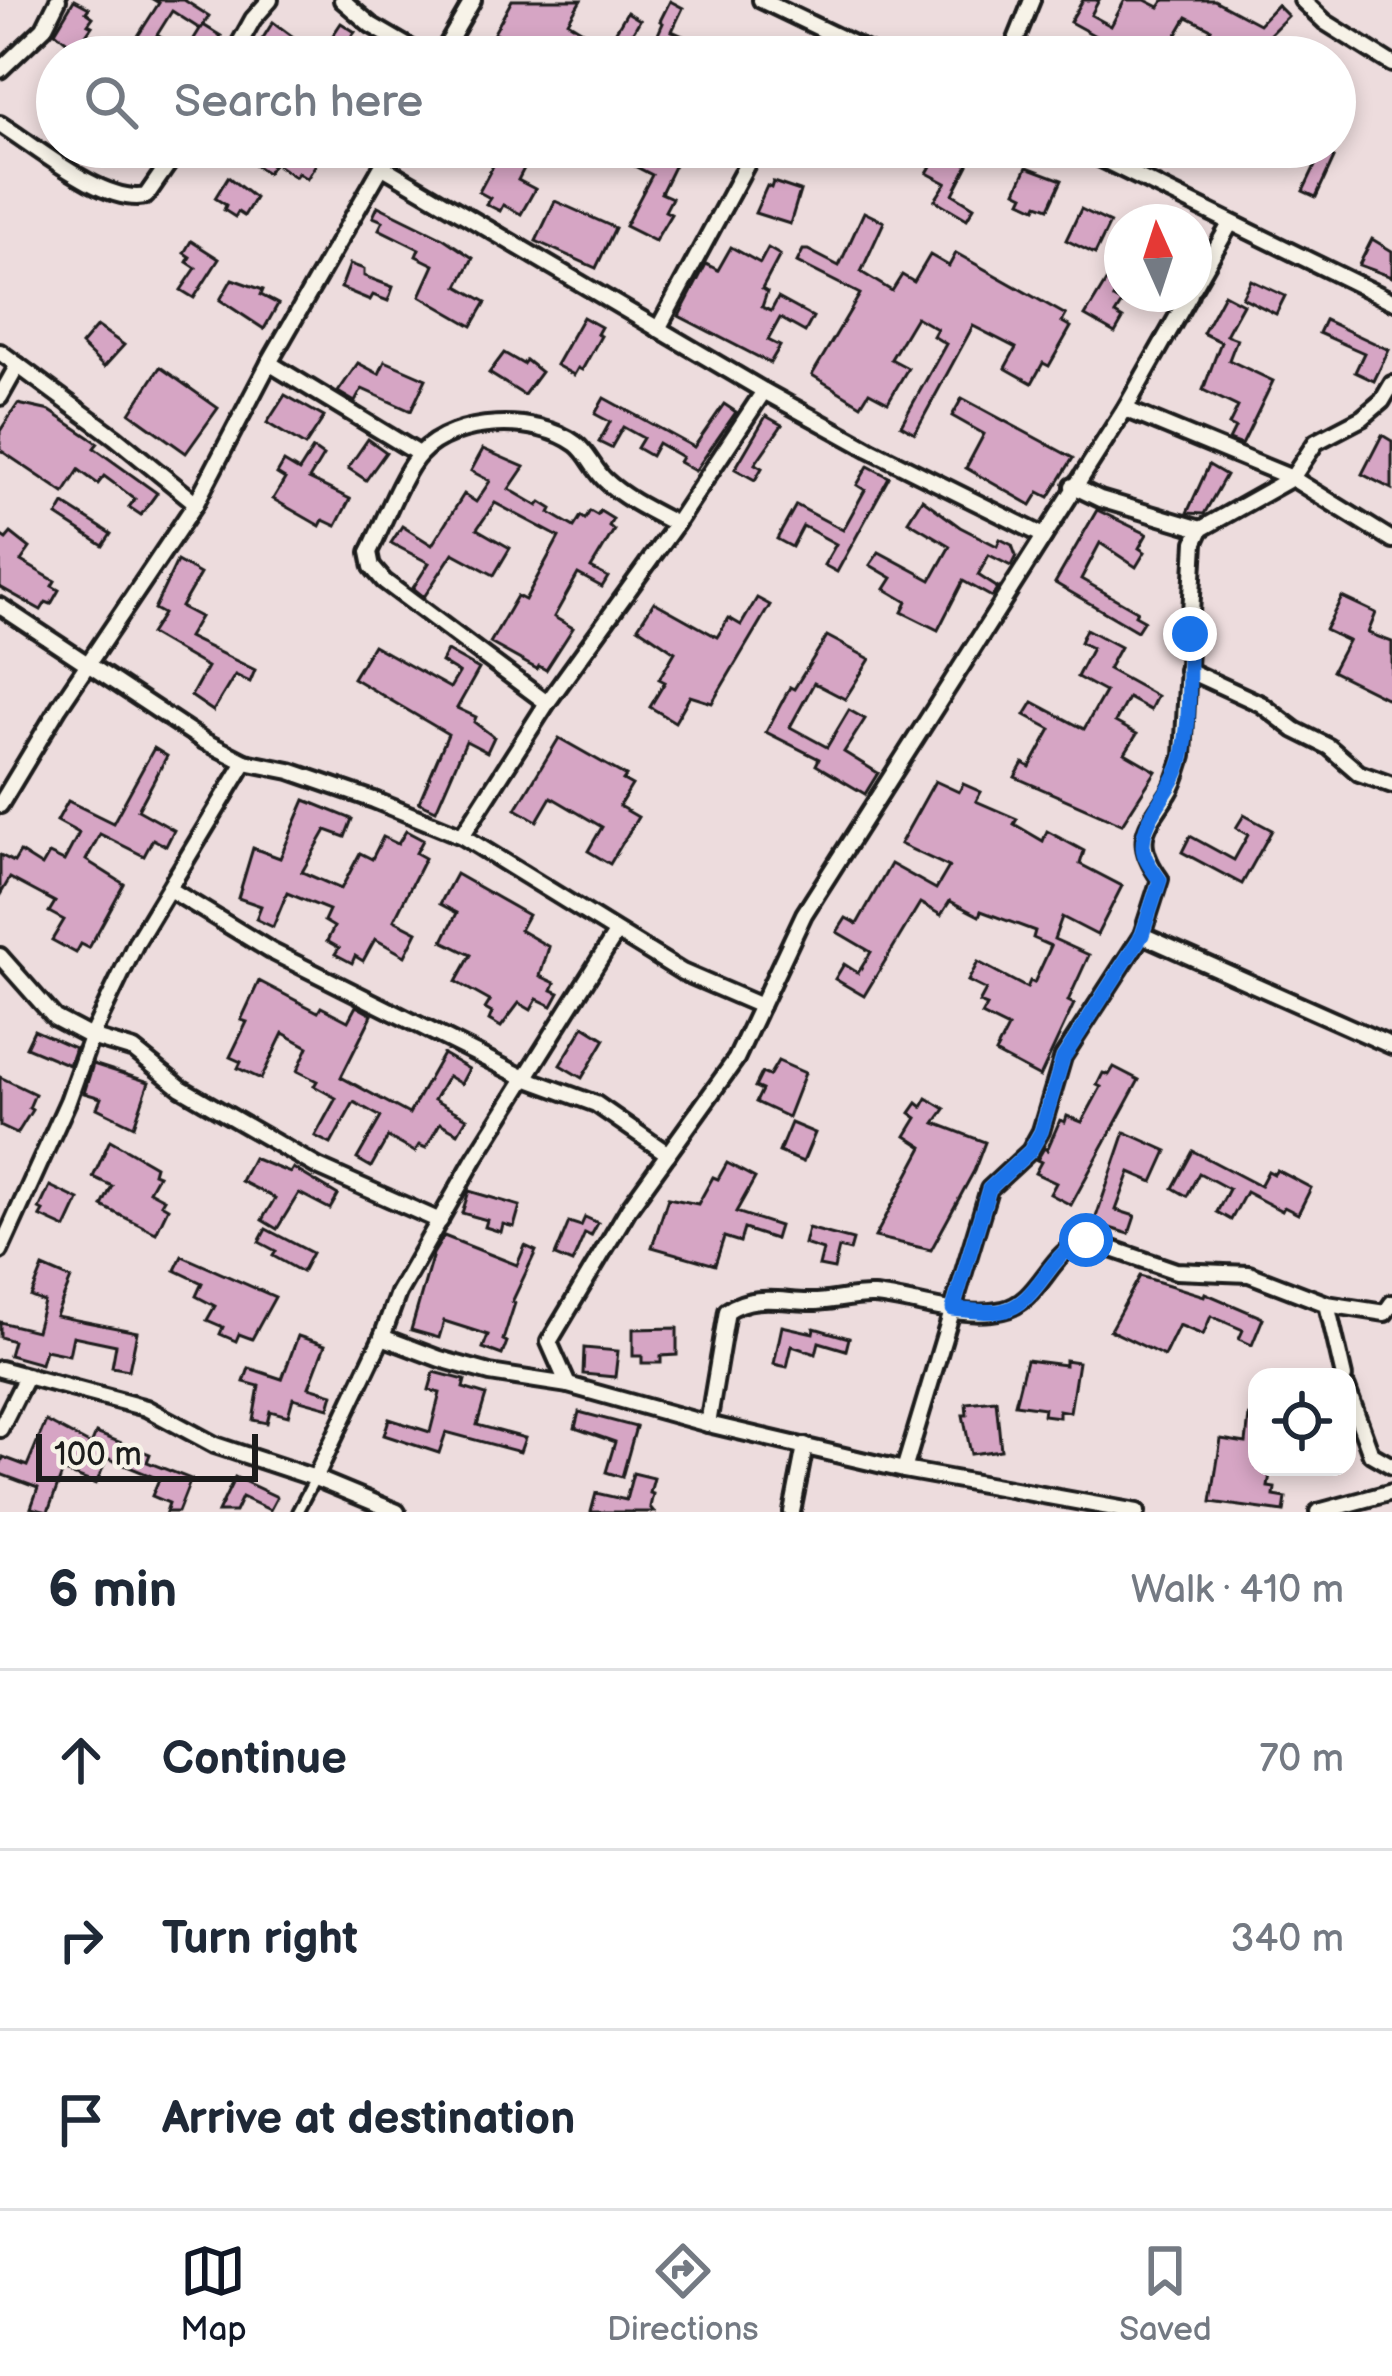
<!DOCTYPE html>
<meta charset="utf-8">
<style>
:root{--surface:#fff;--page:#f6f6f7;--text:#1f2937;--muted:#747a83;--line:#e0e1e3;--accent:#111827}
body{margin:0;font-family:"Balsamiq Sans",sans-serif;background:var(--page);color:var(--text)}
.controls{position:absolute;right:36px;bottom:36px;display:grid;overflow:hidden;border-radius:24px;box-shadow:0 6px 18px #0003}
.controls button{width:108px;height:108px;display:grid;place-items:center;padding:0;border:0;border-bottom:3px solid var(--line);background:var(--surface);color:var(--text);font:60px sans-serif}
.compass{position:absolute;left:1104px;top:204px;width:108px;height:108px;border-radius:50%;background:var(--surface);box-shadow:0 6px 18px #0003;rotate:357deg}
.scale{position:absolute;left:36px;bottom:30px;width:222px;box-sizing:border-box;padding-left:12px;border:6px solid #1c1c1c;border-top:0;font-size:33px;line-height:42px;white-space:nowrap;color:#1c1c1c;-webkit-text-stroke:9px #f7f3e8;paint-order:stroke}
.stop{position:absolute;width:36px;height:36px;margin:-27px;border:9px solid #1a73e8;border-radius:50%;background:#fff}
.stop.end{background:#1a73e8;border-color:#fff;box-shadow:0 3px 12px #0008}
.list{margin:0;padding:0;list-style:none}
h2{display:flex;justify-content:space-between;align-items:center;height:156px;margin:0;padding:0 48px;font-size:51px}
h2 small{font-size:39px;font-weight:400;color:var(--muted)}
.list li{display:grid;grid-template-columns:78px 1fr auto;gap:36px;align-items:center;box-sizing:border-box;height:180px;padding:0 48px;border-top:3px solid var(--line)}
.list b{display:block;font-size:45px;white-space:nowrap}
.list em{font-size:39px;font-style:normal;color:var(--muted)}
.icon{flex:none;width:66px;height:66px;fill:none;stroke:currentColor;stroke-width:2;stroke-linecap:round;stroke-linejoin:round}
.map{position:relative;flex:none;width:1392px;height:1512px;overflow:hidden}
.search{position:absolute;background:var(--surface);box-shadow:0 6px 18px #0003;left:36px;right:36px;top:36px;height:132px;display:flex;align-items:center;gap:30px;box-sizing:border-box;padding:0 42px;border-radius:66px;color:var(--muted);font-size:45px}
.sheet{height:696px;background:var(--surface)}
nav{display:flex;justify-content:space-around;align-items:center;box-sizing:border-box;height:168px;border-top:3px solid var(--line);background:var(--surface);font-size:33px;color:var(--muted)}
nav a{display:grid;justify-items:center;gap:6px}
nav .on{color:var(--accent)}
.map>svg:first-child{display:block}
.building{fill:#d6a5c4;stroke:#1c1c1c;stroke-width:3;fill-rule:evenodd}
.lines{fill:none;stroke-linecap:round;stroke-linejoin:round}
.lane-casing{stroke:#1c1c1c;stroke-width:16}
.street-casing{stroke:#1c1c1c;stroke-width:22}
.lane{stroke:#f7f3e8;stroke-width:8}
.street{stroke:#f7f3e8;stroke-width:14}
.route{stroke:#1a73e8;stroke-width:15}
</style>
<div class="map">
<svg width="1392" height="1512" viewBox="0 0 1392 1512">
<rect width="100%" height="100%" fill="#eddcdd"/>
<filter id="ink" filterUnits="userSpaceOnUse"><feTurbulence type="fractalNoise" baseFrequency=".00833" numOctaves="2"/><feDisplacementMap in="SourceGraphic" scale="24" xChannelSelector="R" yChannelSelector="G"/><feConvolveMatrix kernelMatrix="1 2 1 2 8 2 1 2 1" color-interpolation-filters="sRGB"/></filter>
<g filter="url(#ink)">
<!-- building -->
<g class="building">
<polygon points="74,0 89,8 86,12 93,17 88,24 92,26 76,49 55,32"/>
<path d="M154 0H184L209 16 201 29 203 25 221 36 207 57H164L136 39 159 3ZM172 11 200 29 185 53 157 35Z"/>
<polygon points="512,0 581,0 568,22 607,46 627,12 640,20 620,54 625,57 546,57 494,33"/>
<polygon points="1083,0 1099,0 1091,15 1111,26 1125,0 1145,0 1159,7 1164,0 1214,0 1259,24 1277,5 1288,16 1266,38 1284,47 1279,57 1195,57 1211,29 1187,17 1169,48 1185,57 1092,57 1101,39 1070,22"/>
<polygon points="670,1 683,8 672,31 708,47 704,57 652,57 655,51 651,50 663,23 660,21"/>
<polygon points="273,22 319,56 341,23 355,32 350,39 382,57 289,57 276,48 270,57 251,57"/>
<polygon points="246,147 326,147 307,179 298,173 295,177 274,163 267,173 240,155"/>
<polygon points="503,147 531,147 528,152 532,153 518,180 535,189 521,214 503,205 500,211 486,204 490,198 479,192"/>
<polygon points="625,147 722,147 714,163 683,148 661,193 672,198 665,211 671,214 655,241 625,226 652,175 619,158"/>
<polygon points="942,147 968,165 953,194 974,207 967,219 935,200 946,183 927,173"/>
<polygon points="1300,147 1310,147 1334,158 1316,197 1303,191 1315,166 1295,157"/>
<polygon points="1027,167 1062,180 1049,208 1038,204 1036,208 1021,201 1024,195 1016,191"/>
<polygon points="228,177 255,198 244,216 238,212 235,217 224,210 226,205 215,198"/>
<polygon points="773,182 800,191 790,224 755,213 767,186 771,188"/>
<polygon points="555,201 615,228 596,268 536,241"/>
<polygon points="378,206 443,238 473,258 458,286 486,302 472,326 420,296 434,265 416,256 419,249 379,229 383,221 373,217"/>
<polygon points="1081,209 1110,223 1095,254 1066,240"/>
<polygon points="864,212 884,222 861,272 892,291 902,275 914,282 930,255 949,266 956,253 1066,315 1062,322 1071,327 1049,366 1043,363 1032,383 1005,368 1016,348 973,326 915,433 901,425 946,344 933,336 937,329 916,317 891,359 908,368 888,402 869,392 861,405 812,375 860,294 797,262 803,250 808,250 839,266"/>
<polygon points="1372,239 1392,251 1392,277 1359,265"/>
<polygon points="191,241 219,259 194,298 181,290 196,268 187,262 190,257 184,253"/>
<polygon points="731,247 760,263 768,248 780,255 762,289 767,292 762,307 771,311 778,298 813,317 805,332 780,318 768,340 780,346 770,363 679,316 706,264 718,270"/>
<polygon points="1122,255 1122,283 1113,298 1122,303 1115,314 1123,319 1115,333 1085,316"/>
<polygon points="350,264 364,269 364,276 393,287 388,301 373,295 370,300 341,288"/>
<polygon points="232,279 263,290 261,295 278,304 264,329 220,300"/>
<polygon points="1251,280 1285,296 1276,314 1242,297"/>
<polygon points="1224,294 1243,304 1226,335 1237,339 1229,360 1273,381 1242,445 1229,440 1235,428 1229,425 1238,407 1203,390 1221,342 1203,333"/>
<polygon points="583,317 601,327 597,334 601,336 582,370 578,368 574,375 556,365"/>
<polygon points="1325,320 1389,350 1374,381 1355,372 1364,353 1319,333"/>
<polygon points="97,326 124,345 104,367 81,345"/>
<polygon points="504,353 523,364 526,360 541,372 524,395 489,373"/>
<polygon points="385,361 426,379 411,411 362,389 355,402 338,392 358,363 379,374"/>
<polygon points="160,367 218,408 186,453 130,413"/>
<polygon points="285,395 324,417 305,446 267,423"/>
<polygon points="604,398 694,447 724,404 736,412 695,471 679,462 682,457 658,443 651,456 637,448 643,438 623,427 611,448 599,442 610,422 595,414"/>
<polygon points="962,398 1073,458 1049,497 1039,492 1031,505 966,468 984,434 952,416"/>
<polygon points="18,404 50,411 98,443 94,448 157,493 141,515 129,507 135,499 104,476 98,484 79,470 64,493 0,450 0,431"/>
<polygon points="766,416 782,425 755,464 762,468 755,480 735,469"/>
<polygon points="1382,435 1392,441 1392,489 1362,474"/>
<polygon points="368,439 386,452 366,480 348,468"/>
<polygon points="313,449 323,456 309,479 350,499 336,526 323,520 320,526 273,499 285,479 277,474 284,462 299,471"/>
<polygon points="483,449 524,467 509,489 538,506 541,502 552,509 550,513 574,527 581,516 585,519 590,511 597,515 600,511 613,519 609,526 614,530 591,568 608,577 602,587 578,574 554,617 573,628 546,670 539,666 537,669 490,643 517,596 525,600 559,537 495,503 477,529 510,548 494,575 453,553 424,597 413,588 429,563 391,543 402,526 432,545 464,494 476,502 490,481 471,471"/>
<polygon points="1209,465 1226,475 1204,514 1187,513"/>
<polygon points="868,466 889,477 837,572 824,565 836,544 803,526 792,547 777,539 796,505 843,530 865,490 857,485"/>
<polygon points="922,499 960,527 997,546 1000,539 1012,545 1016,556 1011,566 989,555 978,575 998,588 992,597 963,581 938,630 902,612 907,602 885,589 892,578 870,565 879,552 931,580 950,546 908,521"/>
<polygon points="64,504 111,534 103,546 57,516"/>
<polygon points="1097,510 1147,534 1139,548 1145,552 1136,567 1100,543 1081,579 1137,611 1135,615 1144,620 1137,631 1055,583"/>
<polygon points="11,533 30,548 21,561 55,581 52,586 59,590 51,604 46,602 41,610 0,587 0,535 6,539"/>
<polygon points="177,561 200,574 181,607 200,617 188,637 255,670 250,682 235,675 213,711 191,696 207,667 150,634 163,614 154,609"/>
<polygon points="1342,597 1376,613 1368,633 1392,642 1392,701 1332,671 1348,641 1325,630"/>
<polygon points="757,598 770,605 712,703 690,696 675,722 650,707 665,682 659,679 675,652 638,627 654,602 717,637 729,618 741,625"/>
<polygon points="1086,629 1120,647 1108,669 1157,696 1150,710 1128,698 1115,722 1137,734 1125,753 1156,771 1122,824 1015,777 1023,763 1030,767 1051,729 1025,715 1033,702 1084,729 1105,692 1077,677 1092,648 1080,642"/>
<polygon points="827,636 870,659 845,699 814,683 790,727 827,747 849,710 865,719 844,752 878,773 865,794 816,765 819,759 766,732 790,687 794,689"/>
<polygon points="373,645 450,688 459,673 441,662 447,651 479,669 457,708 476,717 474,722 494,737 487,752 466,741 436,810 419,802 448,734 353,678"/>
<polygon points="559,738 626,776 623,780 632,785 619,806 638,817 610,864 588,851 602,827 551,797 537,821 516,809"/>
<polygon points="154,748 167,756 138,810 174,830 166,846 153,839 144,856 100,834 86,860 124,884 89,948 81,944 76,953 52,940 64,920 49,912 55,902 10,878 0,895 0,855 14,862 20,852 42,866 49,854 64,861 79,833 57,821 68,801 113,823"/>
<polygon points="935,781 959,792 963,784 981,792 976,801 1017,819 1014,824 1043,841 1047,831 1084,851 1080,864 1122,886 1097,935 1062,917 1054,939 1089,955 1068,1001 1074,1004 1040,1077 995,1053 1008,1028 982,1015 987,1006 979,1003 986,990 968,981 978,962 1027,988 1030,981 1034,983 1051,946 1033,938 1035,931 981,911 979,916 950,901 941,915 920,903 864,996 835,979 844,964 858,973 871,952 837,932 846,918 857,924 891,864 936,889 949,867 900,844"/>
<polygon points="305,800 352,819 345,837 326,830 302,872 341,889 360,853 372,859 383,837 398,844 406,831 423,840 416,853 425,858 394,920 417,932 405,956 375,939 363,961 355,956 352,963 335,954 339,948 327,941 334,927 324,921 329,910 287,893 273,927 256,919 261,906 238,898 253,848 280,858"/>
<polygon points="1244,815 1272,830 1242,884 1182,852 1190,836 1234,860 1248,835 1236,828"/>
<polygon points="456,874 528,915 520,930 549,947 540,976 555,983 552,990 559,993 552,1006 537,999 531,1010 519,1003 501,1027 489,1020 492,1013 485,1009 490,1001 456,982 471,955 443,941 457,913 440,904"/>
<polygon points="259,981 318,1012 321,1007 348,1021 356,1006 372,1015 341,1077 409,1114 443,1054 469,1069 461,1084 448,1076 434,1100 467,1118 458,1133 440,1123 426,1148 419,1145 415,1152 388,1137 371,1167 357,1159 381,1117 354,1102 331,1144 315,1136 336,1098 314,1086 317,1081 297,1071 308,1047 283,1033 261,1079 238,1068 241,1062 230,1057 247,1022 241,1020"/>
<polygon points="584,1026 605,1039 582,1078 560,1065"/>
<polygon points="34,1030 75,1048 69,1065 26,1047"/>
<polygon points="778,1061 805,1073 788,1117 756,1102 762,1090 755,1087 762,1073 769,1076"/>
<polygon points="93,1064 149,1082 134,1126 97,1108 101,1098 84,1093"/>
<polygon points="1114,1067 1139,1080 1071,1205 1050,1194 1056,1183 1035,1173 1041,1162 1037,1160 1044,1148 1047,1150 1060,1120 1065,1122 1067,1116 1082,1122 1101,1087 1097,1085 1103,1073 1109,1075"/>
<polygon points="0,1077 35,1094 29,1108 32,1110 17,1134 0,1126"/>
<polygon points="927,1098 945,1109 935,1123 985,1142 974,1171 931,1250 875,1237 923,1147 906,1136 917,1118 910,1113 917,1103 922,1107"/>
<polygon points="791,1123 815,1133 803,1162 779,1152"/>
<polygon points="1125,1132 1167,1151 1153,1182 1130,1172 1116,1210 1135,1216 1129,1234 1094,1223"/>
<polygon points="110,1140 155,1166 153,1173 158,1175 149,1191 164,1199 161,1204 168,1208 156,1233 102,1206 112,1186 93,1177"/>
<polygon points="1193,1151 1260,1186 1268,1171 1274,1174 1277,1170 1311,1188 1298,1214 1284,1207 1282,1211 1246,1192 1231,1220 1217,1212 1229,1189 1199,1173 1187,1196 1173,1188"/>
<polygon points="253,1158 290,1173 293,1168 338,1195 330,1209 299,1193 277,1229 262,1220 275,1198 241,1181"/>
<polygon points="727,1163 755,1178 736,1212 779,1226 775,1239 744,1229 740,1242 724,1237 715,1265 652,1247 668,1198 698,1204 713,1177 718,1179"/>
<polygon points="50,1186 79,1200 66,1228 40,1216 43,1211 39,1209"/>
<polygon points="469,1191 520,1206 514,1227 503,1224 501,1232 485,1227 487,1220 462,1213"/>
<polygon points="585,1217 598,1223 591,1236 585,1233 572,1263 555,1256 569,1222 581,1226"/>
<polygon points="808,1228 853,1240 850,1251 839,1248 834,1269 819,1266 823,1250 804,1244"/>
<polygon points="266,1229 312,1253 302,1272 273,1256 276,1251 259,1242"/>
<polygon points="444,1236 517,1265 525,1246 536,1251 512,1302 515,1303 503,1340 507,1342 502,1355 483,1348 488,1335 444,1321 439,1338 411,1330 433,1254"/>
<polygon points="182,1256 275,1297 252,1339 239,1334 236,1341 220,1334 223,1327 207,1320 215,1306 196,1296 202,1283 175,1270"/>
<polygon points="43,1267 71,1279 56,1316 137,1332 129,1370 112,1367 116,1345 73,1336 69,1355 45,1350 41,1364 9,1355 13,1341 0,1337 0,1322 36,1331 44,1302 31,1297"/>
<polygon points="1140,1276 1204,1296 1205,1293 1263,1318 1252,1345 1239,1339 1243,1330 1211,1316 1203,1335 1179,1325 1164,1356 1110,1330"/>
<polygon points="782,1326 813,1333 814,1328 849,1338 846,1350 819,1342 816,1354 792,1346 787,1367 774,1364"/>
<polygon points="677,1328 677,1355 661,1356 661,1363 642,1363 642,1356 633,1356 633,1329"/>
<polygon points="298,1336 325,1345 309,1387 333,1394 329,1408 293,1398 288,1416 270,1411 267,1423 253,1420 259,1386 244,1382 249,1368 282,1379"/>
<polygon points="584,1348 618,1351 615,1377 583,1374"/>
<polygon points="1026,1360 1065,1365 1065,1360 1078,1362 1070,1412 1059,1410 1059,1417 1043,1415 1044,1408 1015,1404"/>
<polygon points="434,1372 465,1380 463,1388 486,1395 477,1425 525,1438 520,1452 446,1432 439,1453 384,1435 389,1419 430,1432 440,1393 429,1390"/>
<polygon points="996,1400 1001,1450 971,1454 963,1415 967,1415 966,1403"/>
<polygon points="579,1412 636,1427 622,1477 606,1472 615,1442 575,1428"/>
<polygon points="1249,1416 1257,1417 1257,1467 1271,1467 1268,1487 1275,1488 1274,1496 1286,1498 1284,1512 1211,1502 1221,1439 1246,1443"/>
<polygon points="46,1421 91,1445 96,1433 150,1454 147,1462 191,1479 178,1512 166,1512 169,1503 152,1496 159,1479 107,1458 96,1484 63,1471 48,1512 31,1508 38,1488 0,1474 0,1466 3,1457 27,1466"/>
<polygon points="633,1473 654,1478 650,1493 653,1494 650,1507 654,1512 591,1512 596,1493 626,1500"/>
<polygon points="235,1477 277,1497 270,1510 242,1497 235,1512 218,1512"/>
</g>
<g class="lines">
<!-- lane casing -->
<g class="lane-casing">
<polyline id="lane" points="297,1512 314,1480"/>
</g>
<!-- street casing -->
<g class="street-casing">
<g id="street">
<polyline points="342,0 371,25 426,57"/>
<polyline points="761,0 880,57"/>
<polyline points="1302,0 1325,22 1392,64"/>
<polyline points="232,57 253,19 270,0"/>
<polyline points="440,57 473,0"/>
<polyline points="813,57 828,34"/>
<polyline points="1009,57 1032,0"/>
<polyline points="0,70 44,28 58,0"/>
<path d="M0 124C37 147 104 205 146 196L180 147"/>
<polyline points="1077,147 1392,301"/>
<polyline points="383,167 764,391 869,449 1044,536"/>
<polyline points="1194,287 1230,224"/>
<polyline points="658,329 756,147"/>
<polyline points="0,352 115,437 196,503"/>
<polyline points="269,363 419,454"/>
<polyline points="0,397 18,365"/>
<polyline points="1125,409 1292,478 1392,540"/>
<polyline points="1073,486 1100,499 1201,529"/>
<polyline points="0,606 204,741 245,762 290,771 374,800 462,836 682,972 761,1006"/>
<polyline points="1187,670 1261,704 1295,730 1329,747 1359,773 1392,785"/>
<path d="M547 703 384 581 372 567 369 552C381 529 403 471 420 454 454 417 537 415 576 444 588 453 594 470 605 480 625 499 651 511 676 524"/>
<polyline points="0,805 59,707 196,503 269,363 393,147"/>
<polyline points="462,836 547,703 676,524 764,391"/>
<polyline points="171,890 271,951 525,1078 596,1104 668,1154"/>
<path d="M1142 935 1160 879C1132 840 1146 828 1169 793 1176 782 1179 768 1183 756L1195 542 1201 529 1292 478 1316 442 1362 418 1382 401 1392 384"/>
<polyline points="0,956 55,1018 91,1037 134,1050 181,1088 318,1167 440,1221"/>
<polyline points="0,1251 68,1101 91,1037 136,943 245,762"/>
<polyline points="1327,1304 1344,1377"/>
<polyline points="382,1337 440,1359 490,1373 568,1385 708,1424 904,1470 1137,1512"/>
<polyline points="0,1369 146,1408 215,1445 315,1478 397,1512"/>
<polyline points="568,1385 549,1342 629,1208 736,1059 804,914 1125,409 1190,294"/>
<polyline points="1347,1388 1371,1454 1392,1466"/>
<path d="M708 1424 727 1311C752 1294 778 1301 808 1302 829 1303 851 1295 873 1296 914 1299 961 1320 1003 1310 1041 1302 1049 1250 1086 1240L1176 1271 1249 1274 1327 1304 1385 1313 1392 1303"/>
<polyline points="0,1429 26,1377"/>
<polyline points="904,1470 989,1189 1030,1151 1041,1131 1063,1057 1142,935 1392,1046"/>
<polyline points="315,1478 382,1337 398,1293 475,1158 616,933"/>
<polyline points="792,1512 805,1446"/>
<polyline points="1318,1512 1392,1492"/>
</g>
</g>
<!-- lane -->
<use href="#lane" class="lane"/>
<!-- street -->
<use href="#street" class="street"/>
</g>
</g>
<g class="lines" filter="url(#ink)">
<!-- route -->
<path class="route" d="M1086 1240C1048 1250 1040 1304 1001 1311 985 1313 968 1310 953 1309L989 1189 1030 1151 1041 1132 1063 1058 1142 935 1160 880C1153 870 1143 859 1143 846 1143 815 1174 790 1182 759 1192 720 1187 675 1190 634"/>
</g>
</svg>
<div class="controls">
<button><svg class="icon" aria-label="locate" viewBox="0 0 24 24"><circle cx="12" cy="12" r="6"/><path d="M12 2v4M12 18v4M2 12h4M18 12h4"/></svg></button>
</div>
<svg class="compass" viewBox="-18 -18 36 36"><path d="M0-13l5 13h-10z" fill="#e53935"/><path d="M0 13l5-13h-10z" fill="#747a83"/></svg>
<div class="scale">100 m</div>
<div class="stop" style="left:1086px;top:1240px"></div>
<div class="stop end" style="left:1190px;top:634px"></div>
<div class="search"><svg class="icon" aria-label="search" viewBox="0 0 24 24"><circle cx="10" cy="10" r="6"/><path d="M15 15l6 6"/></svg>Search here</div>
</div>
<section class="sheet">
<h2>6 min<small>Walk · 410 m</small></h2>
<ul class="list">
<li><svg class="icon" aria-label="ahead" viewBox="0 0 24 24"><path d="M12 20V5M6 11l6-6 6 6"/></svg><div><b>Continue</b></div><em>70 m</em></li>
<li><svg class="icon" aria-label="right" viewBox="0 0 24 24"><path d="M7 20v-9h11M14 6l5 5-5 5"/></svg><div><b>Turn right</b></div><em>340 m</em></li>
<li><svg class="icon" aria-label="arrive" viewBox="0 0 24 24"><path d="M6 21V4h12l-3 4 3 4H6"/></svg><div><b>Arrive at destination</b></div></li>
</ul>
</section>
<nav>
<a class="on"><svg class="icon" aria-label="map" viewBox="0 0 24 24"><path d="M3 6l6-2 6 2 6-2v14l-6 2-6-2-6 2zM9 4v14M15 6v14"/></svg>Map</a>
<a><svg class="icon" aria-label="directions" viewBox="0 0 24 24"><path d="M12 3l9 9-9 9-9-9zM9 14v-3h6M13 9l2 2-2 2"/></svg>Directions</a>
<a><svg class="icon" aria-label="saved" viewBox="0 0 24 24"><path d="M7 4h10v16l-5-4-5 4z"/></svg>Saved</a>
</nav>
